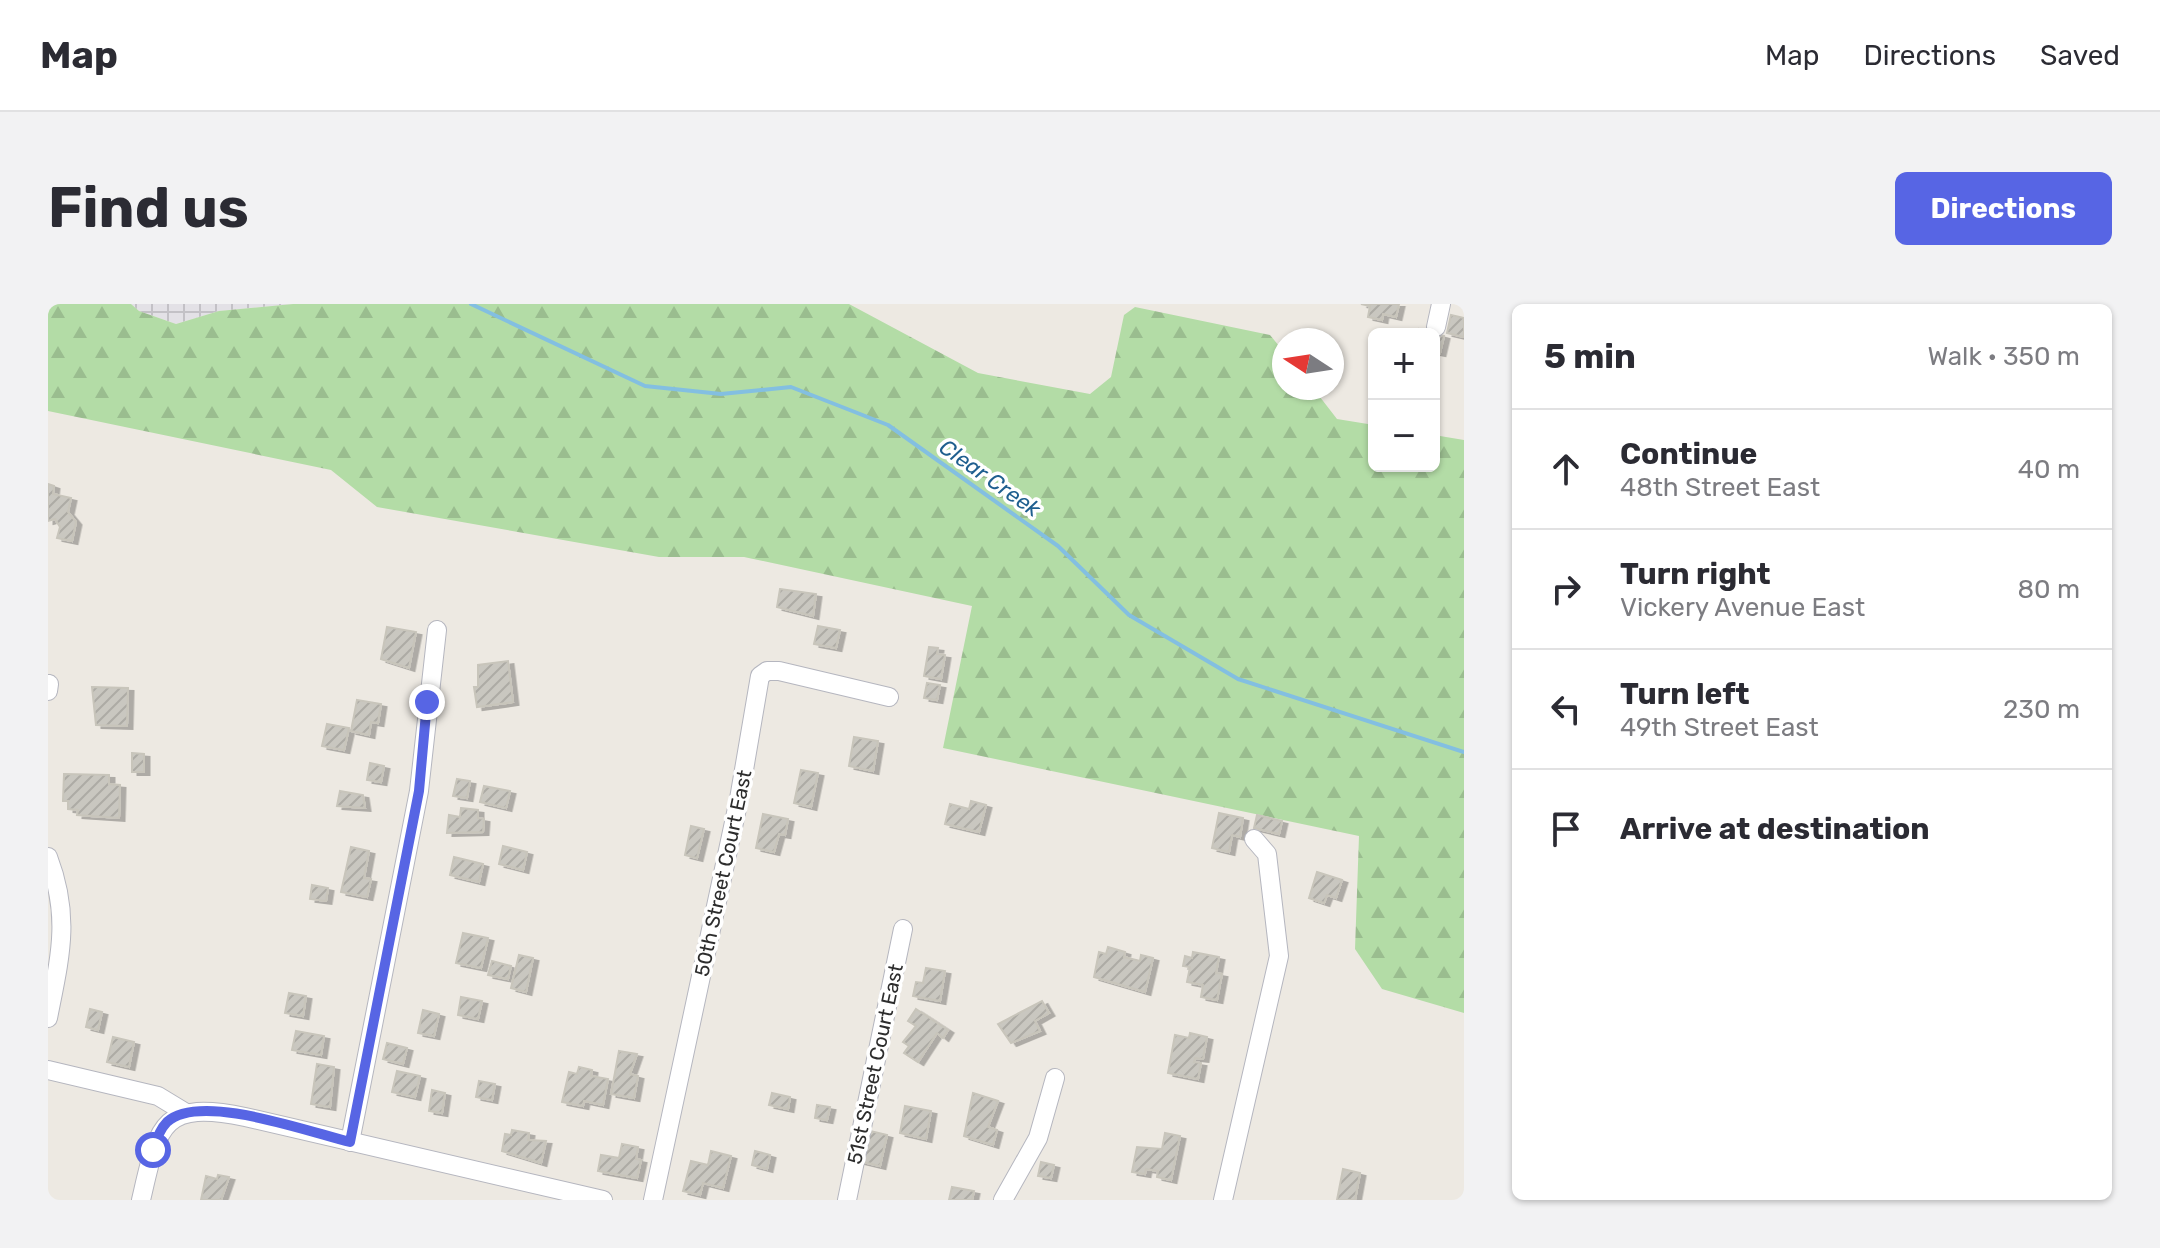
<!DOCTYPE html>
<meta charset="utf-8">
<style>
:root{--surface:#fff;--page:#f2f2f3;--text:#2b2b33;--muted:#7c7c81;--line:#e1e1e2;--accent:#5765e4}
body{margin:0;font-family:Rubik,sans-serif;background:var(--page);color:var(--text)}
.controls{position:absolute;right:24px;top:24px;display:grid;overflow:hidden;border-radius:12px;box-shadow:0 2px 6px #0004}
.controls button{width:72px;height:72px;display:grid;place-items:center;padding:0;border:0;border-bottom:2px solid var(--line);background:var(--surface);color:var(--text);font:40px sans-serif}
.compass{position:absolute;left:1224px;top:24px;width:72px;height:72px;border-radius:50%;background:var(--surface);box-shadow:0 2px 6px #0004;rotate:282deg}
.stop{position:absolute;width:24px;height:24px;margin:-18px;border:6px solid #5765e4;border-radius:50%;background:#fff}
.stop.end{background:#5765e4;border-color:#fff;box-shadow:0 2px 8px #0008}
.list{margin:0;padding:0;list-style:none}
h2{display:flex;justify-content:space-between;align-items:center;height:104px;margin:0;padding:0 32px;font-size:34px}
h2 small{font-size:26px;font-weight:400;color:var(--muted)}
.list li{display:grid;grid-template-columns:52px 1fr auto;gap:24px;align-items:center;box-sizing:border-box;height:120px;padding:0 32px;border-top:2px solid var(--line)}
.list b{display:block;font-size:30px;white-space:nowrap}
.list p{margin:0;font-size:26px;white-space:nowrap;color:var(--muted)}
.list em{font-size:26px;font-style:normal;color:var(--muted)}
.icon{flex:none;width:44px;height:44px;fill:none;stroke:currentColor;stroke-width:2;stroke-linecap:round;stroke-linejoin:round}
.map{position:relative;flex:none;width:1416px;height:896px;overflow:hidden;border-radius:12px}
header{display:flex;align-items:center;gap:48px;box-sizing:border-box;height:112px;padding:0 40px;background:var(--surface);border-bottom:2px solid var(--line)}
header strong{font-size:38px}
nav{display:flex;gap:44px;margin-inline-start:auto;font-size:28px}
.intro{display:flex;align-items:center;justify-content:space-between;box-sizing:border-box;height:192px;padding:0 48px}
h1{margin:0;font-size:56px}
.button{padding:20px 36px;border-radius:12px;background:var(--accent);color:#fff;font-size:28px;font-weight:700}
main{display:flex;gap:48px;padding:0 48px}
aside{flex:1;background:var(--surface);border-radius:12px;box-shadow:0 2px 6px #0004}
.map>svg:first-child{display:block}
.industrial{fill:url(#industrial-grid)}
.forest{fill:url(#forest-firs)}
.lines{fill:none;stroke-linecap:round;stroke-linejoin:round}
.stream{stroke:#83bfe1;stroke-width:4}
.building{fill:url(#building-hatch);stroke:#c8c5bb;stroke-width:2;filter:url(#shadow)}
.minor-casing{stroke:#b5b6bf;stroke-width:20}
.minor{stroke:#fff;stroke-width:18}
.route{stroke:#5765e4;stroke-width:10}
.labels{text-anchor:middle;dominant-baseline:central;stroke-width:7;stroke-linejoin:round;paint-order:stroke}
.street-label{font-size:20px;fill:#2d2d2d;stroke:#fff}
.water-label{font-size:22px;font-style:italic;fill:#1f5f8f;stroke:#fff}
</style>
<header>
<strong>Map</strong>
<nav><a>Map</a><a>Directions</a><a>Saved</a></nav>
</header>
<div class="intro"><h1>Find us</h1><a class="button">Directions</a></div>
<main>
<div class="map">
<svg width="1416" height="896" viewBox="0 0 1416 896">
<defs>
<pattern id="industrial-grid" width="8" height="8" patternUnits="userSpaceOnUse" patternTransform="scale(2)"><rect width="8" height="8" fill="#e3e1e6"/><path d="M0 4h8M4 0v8" fill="none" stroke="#c3c1c6"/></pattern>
<pattern id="forest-firs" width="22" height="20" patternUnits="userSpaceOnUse" patternTransform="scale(2)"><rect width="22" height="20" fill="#b3dca6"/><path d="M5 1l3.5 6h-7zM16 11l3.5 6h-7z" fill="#9abd8f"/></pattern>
<pattern id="building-hatch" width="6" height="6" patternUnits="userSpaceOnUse" patternTransform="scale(2)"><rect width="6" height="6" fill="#c9c7c0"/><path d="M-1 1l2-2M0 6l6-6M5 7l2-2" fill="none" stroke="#adaba5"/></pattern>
<filter id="shadow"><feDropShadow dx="5.5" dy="3" stdDeviation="0" flood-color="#0004"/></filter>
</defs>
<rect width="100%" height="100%" fill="#ede9e2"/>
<!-- industrial -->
<polygon class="industrial" points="83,0 245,0 171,7 128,20 91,7"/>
<!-- forest -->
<polygon class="forest" points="0,0 83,0 91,7 128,20 171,7 245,0 801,0 930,69 1042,90 1063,73 1076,11 1087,3 1222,31 1236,48 1236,84 1265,84 1289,115 1326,121 1326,162 1386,162 1386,131 1416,136 1416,709 1334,685 1307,645 1311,532 895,444 924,302 696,253 611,253 329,203 283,166 0,107"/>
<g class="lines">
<!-- stream -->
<polyline class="stream" points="423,0 597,82 673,90 743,83 840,121 1010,242 1081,311 1190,375 1416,448"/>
</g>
<!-- building -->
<g class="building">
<polygon points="1313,0 1351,0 1348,13 1335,10 1334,16 1320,13 1322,2"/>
<polygon points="1403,11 1416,14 1416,33 1399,29"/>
<polygon points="1371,25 1396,32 1392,49 1386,48 1386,30 1370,30"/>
<polygon points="0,180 6,182 5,190 23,194 20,208 28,218 24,237 9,234 12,223 7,215 0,217"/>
<polygon points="732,285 768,290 765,312 729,303"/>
<polygon points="770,322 792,326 788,344 766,340"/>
<polygon points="339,323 368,328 361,364 333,355"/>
<polygon points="881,343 890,344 889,350 897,351 893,375 876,372"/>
<polygon points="460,357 465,398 429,403 426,383 430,383 430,361"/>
<polygon points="879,379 892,381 889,396 876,394"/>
<polygon points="44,383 80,384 79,422 48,421"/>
<polygon points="309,396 333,400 330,419 323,418 321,431 303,427"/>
<polygon points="279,420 301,424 296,446 274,442"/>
<polygon points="806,433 830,437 825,467 801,462"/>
<polygon points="84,449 96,450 96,468 84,468"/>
<polygon points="322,459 336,462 333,478 319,476"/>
<polygon points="753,466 770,469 763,503 746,499"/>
<polygon points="16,470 61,471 61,480 72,481 71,514 29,511 30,506 20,505 20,497 15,497"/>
<polygon points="409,475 422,477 419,494 405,492"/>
<polygon points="436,482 462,487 458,504 432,498"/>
<polygon points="292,487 315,491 317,504 289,502"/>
<polygon points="923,497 938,501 931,528 897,520 902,500 921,505"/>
<polygon points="413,504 430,506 430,514 436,515 435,528 399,529 401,511 412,513"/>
<polygon points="1171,509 1195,514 1192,533 1184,531 1181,548 1164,544"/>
<polygon points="715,510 740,515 737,531 731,530 726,548 708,544"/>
<polygon points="1209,511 1234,517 1231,530 1206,524"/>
<polygon points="643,522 656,525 649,554 637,551"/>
<polygon points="455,542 479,548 475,566 451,560"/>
<polygon points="303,543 321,547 316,574 323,575 319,593 293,588"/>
<polygon points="406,553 435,560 431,578 402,571"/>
<polygon points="1269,568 1294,576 1288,594 1279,591 1276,599 1261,594"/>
<polygon points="264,581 280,584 278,597 262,595"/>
<polygon points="415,629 440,634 433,664 408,659"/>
<polygon points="1060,643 1077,648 1076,653 1092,657 1093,651 1105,654 1097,688 1046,673 1051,648 1058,650"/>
<polygon points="1145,648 1171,653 1168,669 1174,670 1169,696 1153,693 1155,681 1139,678 1142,663 1135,662 1137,652 1144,654"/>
<polygon points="471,651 485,654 478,688 463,684"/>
<polygon points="444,657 463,662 460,675 440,671"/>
<polygon points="878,664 897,667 892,697 865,692 868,678 875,679"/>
<polygon points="241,689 258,692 255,712 237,709"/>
<polygon points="413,693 434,697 430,715 410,711"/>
<polygon points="994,697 1001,709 987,717 992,727 963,739 950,720"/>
<polygon points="42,705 54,708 50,726 38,723"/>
<polygon points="868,705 900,726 895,734 889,729 870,758 856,749 861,742 855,738 868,722 860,717"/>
<polygon points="375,706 391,710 386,732 370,729"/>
<polygon points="248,727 276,732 273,751 244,746"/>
<polygon points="1142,729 1159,733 1155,755 1147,754 1146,758 1153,759 1150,775 1120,769 1127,731 1141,734"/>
<polygon points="65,733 86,738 81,763 59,758"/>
<polygon points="339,739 359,744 355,760 335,755"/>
<polygon points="571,747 589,750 582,770 590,772 586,794 563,790"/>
<polygon points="269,760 286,763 282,803 263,800"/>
<polygon points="531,763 544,766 543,772 560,775 555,801 536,797 535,802 514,798 521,768 529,770"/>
<polygon points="349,767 372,772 367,793 344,788"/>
<polygon points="431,777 447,780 444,796 428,793"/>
<polygon points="384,786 397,789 394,809 381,807"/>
<polygon points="724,789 742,793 740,805 721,801"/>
<polygon points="925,789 950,797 940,823 949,826 945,841 916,832"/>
<polygon points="769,801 782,803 779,816 767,814"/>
<polygon points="857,802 883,807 878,835 852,829"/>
<polygon points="464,826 481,829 480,836 498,837 493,859 454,847 457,830 463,831"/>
<polygon points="818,826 839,831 832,862 811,857"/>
<polygon points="1117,829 1132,832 1123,876 1109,873 1110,867 1098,865 1097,870 1084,868 1089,843 1114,845"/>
<polygon points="574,840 590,843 588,855 593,856 589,874 550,867 553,851 571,854"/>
<polygon points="663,847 683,852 675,884 655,879 652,891 635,887 643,857 660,861"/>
<polygon points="707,847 722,851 719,865 704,861"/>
<polygon points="993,858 1006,861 1003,874 990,872"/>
<polygon points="1295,865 1312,869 1307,896 1289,896"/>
<polygon points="170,871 181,873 173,896 153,896 158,872 169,875"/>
<polygon points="904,883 926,887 924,896 901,896"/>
</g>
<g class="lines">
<!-- minor casing -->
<g class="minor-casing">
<g id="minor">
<polyline points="1388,23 1393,0"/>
<polyline points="0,387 1,380"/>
<path d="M0 553C23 613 12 653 0 714"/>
<polyline points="0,766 110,792 138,809"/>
<polyline points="302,838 371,487 389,326"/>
<path d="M93 896C110 823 112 795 197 813L555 896"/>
<polyline points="605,896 691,495 712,372 719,367 731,367 841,393"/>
<polyline points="799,896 855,625"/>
<polyline points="955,896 990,834 1007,774"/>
<polyline points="1175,896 1231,652 1219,550 1206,535"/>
</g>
</g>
<!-- minor -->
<use href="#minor" class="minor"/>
</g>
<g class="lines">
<!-- route -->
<path class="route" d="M105 846C108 836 112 825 119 818 152 788 261 828 302 838L371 487 379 398"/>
</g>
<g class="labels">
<!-- street labels -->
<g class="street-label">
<text transform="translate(675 569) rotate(-78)">50th Street Court East</text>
<text transform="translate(827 760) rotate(-78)">51st Street Court East</text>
</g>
<!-- water labels -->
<g class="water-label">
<text transform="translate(942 174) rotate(35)">Clear Creek</text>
</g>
</g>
</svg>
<div class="controls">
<button>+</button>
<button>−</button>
</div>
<svg class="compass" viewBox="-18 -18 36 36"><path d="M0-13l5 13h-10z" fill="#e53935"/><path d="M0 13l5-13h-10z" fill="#7c7c81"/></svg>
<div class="stop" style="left:105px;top:846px"></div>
<div class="stop end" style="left:379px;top:398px"></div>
</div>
<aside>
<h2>5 min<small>Walk · 350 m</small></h2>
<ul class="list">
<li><svg class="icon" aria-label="ahead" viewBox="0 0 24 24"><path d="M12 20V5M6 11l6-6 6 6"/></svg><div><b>Continue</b><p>48th Street East</p></div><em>40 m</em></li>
<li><svg class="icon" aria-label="right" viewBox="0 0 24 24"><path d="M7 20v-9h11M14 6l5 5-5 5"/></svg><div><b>Turn right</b><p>Vickery Avenue East</p></div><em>80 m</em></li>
<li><svg class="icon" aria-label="left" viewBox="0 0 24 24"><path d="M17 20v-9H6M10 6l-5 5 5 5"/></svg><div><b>Turn left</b><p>49th Street East</p></div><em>230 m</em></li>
<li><svg class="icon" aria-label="arrive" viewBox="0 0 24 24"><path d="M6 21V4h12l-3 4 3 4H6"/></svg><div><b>Arrive at destination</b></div></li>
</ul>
</aside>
</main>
